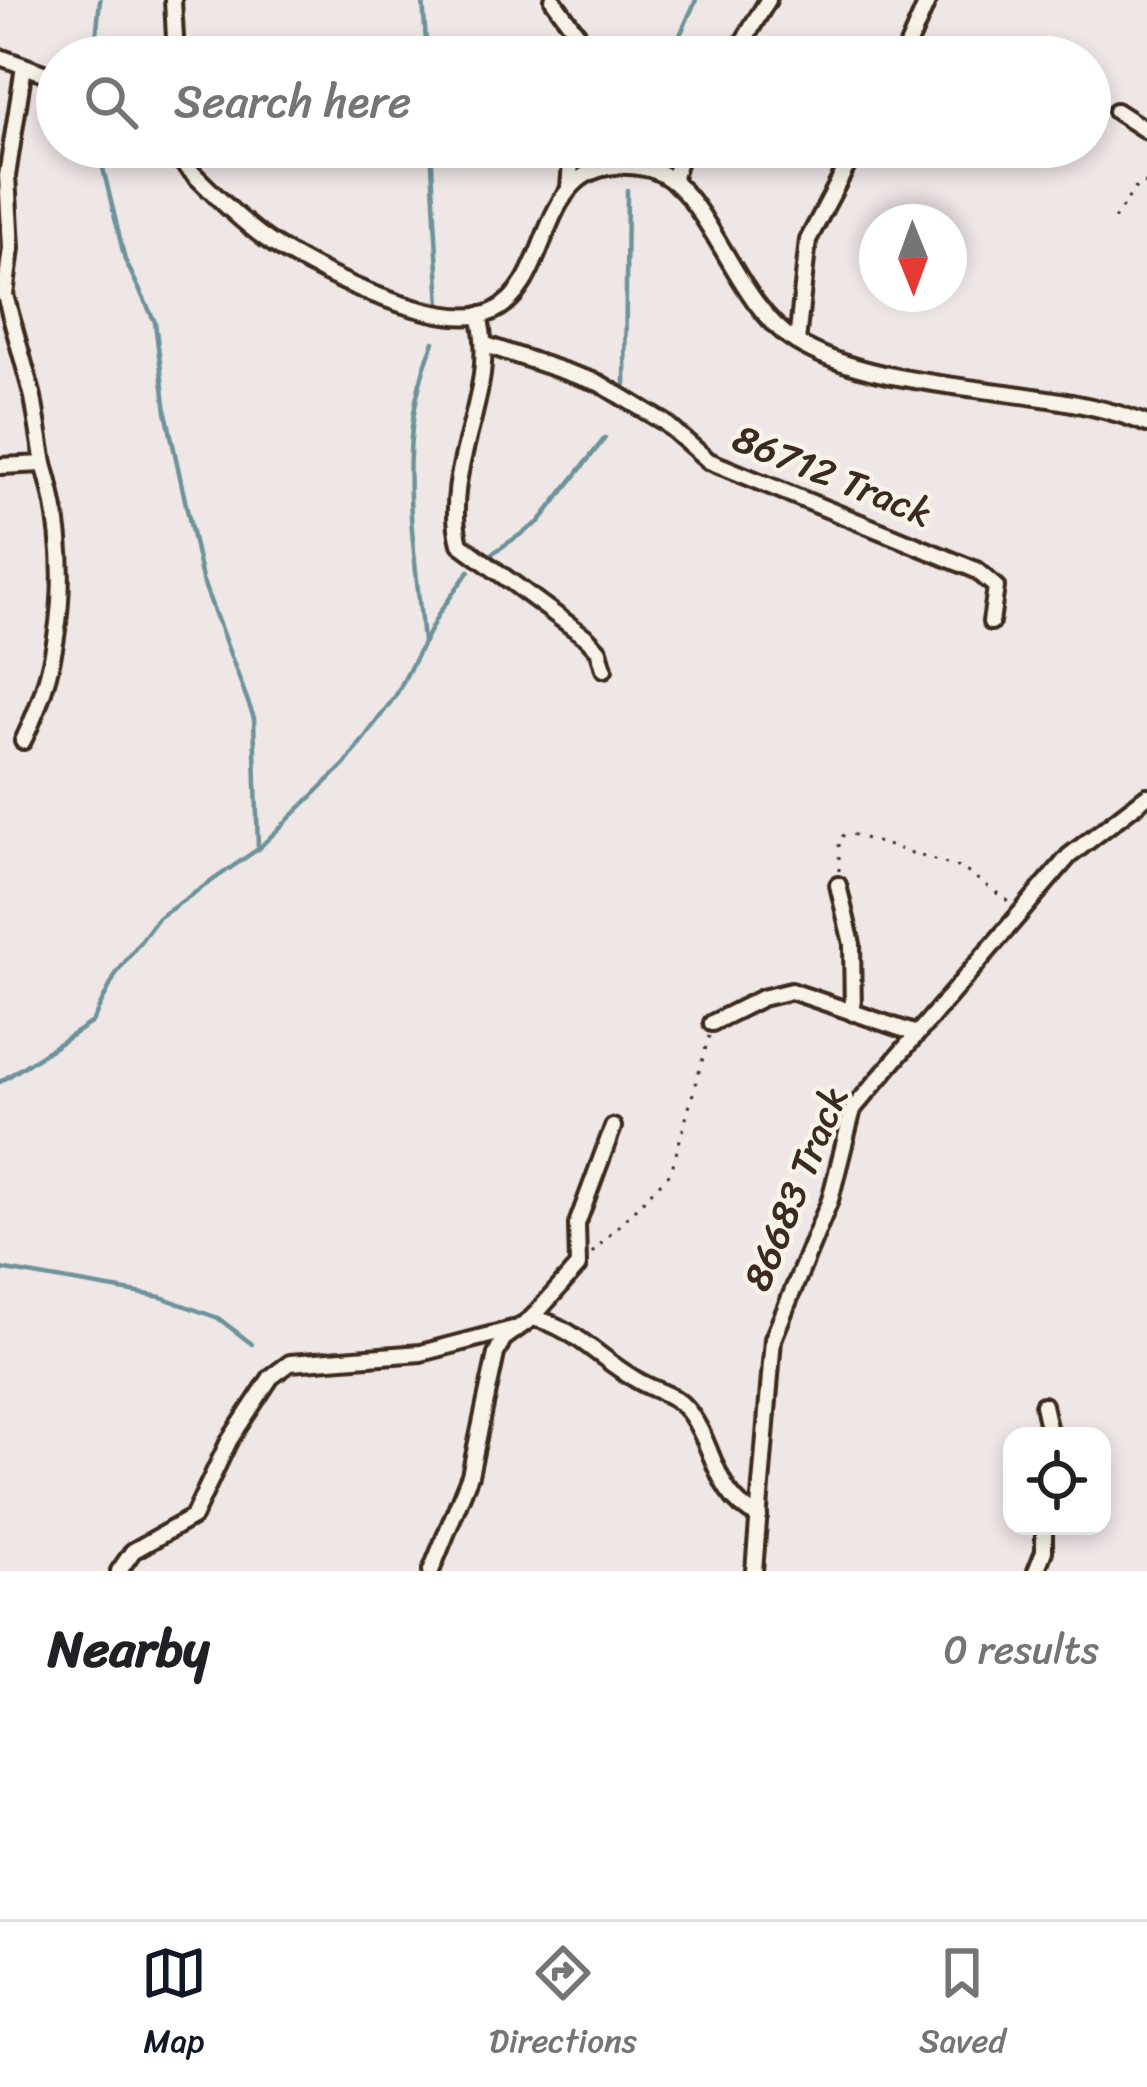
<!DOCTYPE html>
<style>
:root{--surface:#fff;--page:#f6f6f6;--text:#202124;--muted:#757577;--line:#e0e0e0;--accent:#111827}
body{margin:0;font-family:Sriracha,sans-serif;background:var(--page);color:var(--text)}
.controls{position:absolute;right:36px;bottom:36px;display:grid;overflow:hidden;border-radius:24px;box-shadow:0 6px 18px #0003}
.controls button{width:108px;height:108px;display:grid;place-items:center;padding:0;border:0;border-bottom:3px solid var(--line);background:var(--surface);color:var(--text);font:60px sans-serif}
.compass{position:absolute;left:859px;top:204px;width:108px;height:108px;border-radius:50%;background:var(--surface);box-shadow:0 6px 18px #0003;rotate:179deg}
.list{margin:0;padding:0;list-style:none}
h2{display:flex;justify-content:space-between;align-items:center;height:156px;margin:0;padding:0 48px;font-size:51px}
h2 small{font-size:39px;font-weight:400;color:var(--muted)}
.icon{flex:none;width:66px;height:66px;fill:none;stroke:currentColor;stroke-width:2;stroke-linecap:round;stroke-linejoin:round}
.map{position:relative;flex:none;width:1147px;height:1571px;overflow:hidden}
.search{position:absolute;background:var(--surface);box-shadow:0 6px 18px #0003;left:36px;right:36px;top:36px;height:132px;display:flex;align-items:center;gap:30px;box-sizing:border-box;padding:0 42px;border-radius:66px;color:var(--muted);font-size:45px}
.sheet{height:348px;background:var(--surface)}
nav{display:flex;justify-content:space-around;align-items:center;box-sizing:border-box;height:168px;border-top:3px solid var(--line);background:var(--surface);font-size:33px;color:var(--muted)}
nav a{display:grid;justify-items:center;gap:6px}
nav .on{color:var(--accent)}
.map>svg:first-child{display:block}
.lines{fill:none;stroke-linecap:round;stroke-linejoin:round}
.stream{stroke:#6c929a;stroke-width:4.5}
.minor-casing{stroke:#3b2a1e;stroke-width:22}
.path{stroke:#3b2a1e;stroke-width:3;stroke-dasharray:3 9;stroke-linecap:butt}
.minor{stroke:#f7f3e8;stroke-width:14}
.labels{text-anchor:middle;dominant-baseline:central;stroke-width:9;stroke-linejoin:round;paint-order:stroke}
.street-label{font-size:39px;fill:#3b2a1e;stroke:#f7f3e8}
</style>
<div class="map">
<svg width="1147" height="1571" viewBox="0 0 1147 1571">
<rect width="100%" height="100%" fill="#efe6e6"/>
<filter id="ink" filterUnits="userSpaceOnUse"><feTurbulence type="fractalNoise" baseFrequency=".00833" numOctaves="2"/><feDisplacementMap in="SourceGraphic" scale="24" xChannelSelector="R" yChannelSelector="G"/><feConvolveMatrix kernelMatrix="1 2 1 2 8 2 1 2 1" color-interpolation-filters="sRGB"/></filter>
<g filter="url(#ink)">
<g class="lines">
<!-- stream -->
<g class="stream">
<polyline points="423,0 427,57"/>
<polyline points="94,57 100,0"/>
<polyline points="670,57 696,0"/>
<polyline points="98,147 125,260 155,322 166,412 202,579 254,718 258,849"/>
<polyline points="431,147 440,307"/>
<polyline points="636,155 639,147"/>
<polyline points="625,384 627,190"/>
<polyline points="487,557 539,522 605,438"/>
<path d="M423 643C415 540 392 440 434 342"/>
<polyline points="0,1082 92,1022 116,974 158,918 258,849 345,764 396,695 439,613 469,571"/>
<polyline points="0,1269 161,1297 218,1318 252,1344"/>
</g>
<!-- minor casing -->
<g class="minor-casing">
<g id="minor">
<polyline points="173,0 176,57"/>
<polyline points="553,0 594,57"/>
<polyline points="0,57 57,78"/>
<polyline points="734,57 768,0"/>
<polyline points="903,57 928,0"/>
<polyline points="1116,111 1147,131"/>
<path d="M166 147C198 177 230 213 266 239 309 269 444 336 494 311 560 278 531 147 645 168 708 179 729 299 795 341 884 397 1046 382 1147 424"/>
<polyline points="673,180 683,147"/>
<polyline points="569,189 571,162 581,147"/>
<path d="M479 315C500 394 440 467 460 544L587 638 599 651 604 669"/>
<polyline points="797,342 808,240 857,147"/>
<polyline points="486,345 599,383 664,422 709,461 976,570 996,587 991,622"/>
<polyline points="0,466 44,464 33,397 5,295 11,248 7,176 24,66"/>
<path d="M23 741C65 656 72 556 44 464"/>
<polyline points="838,885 852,944 853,1013"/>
<polyline points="712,1023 762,998 791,991 917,1034"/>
<polyline points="532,1318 578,1266 577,1224 613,1127"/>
<polyline points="1043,1405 1050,1436"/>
<polyline points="119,1571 133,1551 193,1517 229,1441 271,1377 290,1363 421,1353 513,1329"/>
<path d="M431 1571 470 1475 496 1354 503 1339 532 1318C572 1325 601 1360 635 1379 655 1392 674 1392 689 1412 716 1448 714 1496 759 1517"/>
<polyline points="754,1571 773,1339 830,1200 853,1109 1069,856 1147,796"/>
<polyline points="1036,1571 1044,1551 1044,1526"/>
</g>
</g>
<!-- path -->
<g class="path">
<polyline points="1114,219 1138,184 1147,183"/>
<polyline points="839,871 839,838 848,833 963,869 1011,903"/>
<polyline points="592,1253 671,1172 709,1036"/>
</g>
<!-- minor -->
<use href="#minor" class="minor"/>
</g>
</g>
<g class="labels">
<!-- street labels -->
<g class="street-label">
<text transform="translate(833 475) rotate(22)">86712 Track</text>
<text transform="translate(795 1188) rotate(-68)">86683 Track</text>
</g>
</g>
</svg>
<div class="controls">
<button><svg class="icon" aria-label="locate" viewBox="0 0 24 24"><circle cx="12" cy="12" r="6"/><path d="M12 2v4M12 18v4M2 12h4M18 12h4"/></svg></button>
</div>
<svg class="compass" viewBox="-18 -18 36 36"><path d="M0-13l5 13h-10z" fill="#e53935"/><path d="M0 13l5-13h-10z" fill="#757577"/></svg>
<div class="search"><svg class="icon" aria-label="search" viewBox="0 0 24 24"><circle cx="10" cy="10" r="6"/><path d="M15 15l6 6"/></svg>Search here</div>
</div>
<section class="sheet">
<h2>Nearby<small>0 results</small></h2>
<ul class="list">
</ul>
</section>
<nav>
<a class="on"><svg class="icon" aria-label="map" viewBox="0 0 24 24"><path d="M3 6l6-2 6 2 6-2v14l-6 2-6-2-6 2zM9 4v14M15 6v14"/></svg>Map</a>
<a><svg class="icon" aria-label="directions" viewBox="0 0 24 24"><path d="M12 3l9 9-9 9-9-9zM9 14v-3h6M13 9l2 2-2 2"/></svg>Directions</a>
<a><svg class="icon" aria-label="saved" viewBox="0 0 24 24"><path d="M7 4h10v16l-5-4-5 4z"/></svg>Saved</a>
</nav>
